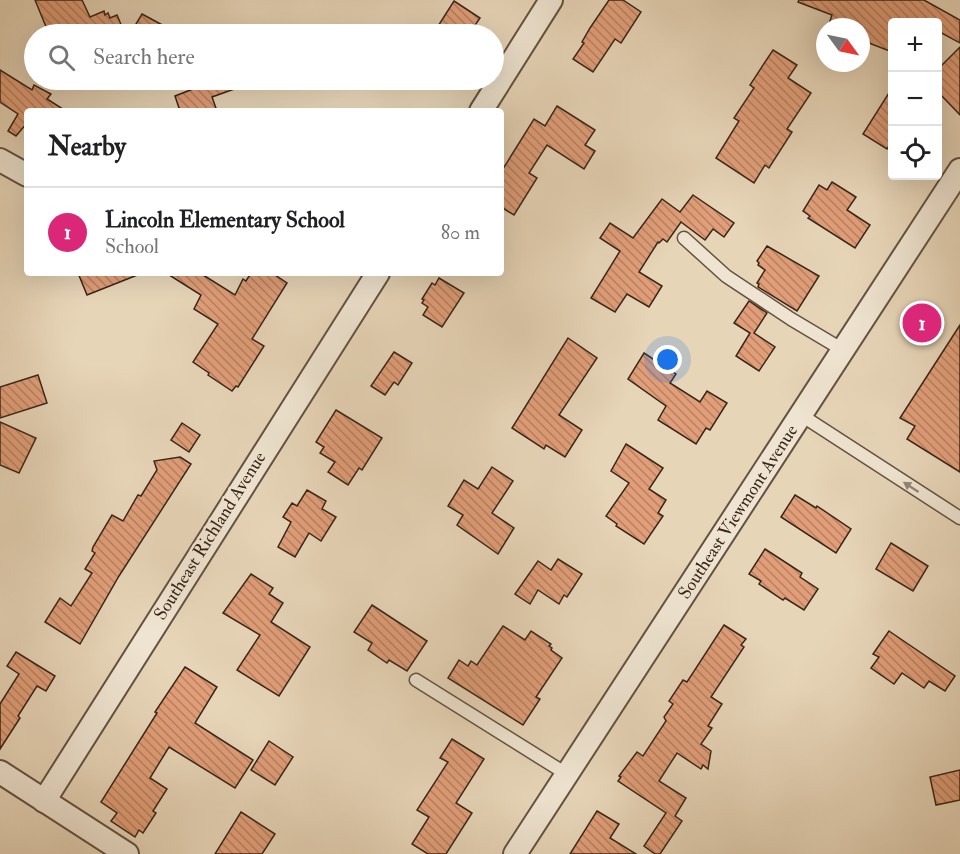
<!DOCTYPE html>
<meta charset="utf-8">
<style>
:root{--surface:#fff;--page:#f2f2f2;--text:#202124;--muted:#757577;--line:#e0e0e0;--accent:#db2777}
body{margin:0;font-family:"IM FELL Double Pica",serif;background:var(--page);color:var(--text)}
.controls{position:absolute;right:18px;top:18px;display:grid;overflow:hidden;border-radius:6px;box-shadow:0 6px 24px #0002}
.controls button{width:54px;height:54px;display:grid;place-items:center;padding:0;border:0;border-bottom:2px solid var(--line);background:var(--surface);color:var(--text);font:30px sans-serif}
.compass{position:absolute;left:816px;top:18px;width:54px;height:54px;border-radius:50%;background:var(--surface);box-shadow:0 6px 24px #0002;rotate:123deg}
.you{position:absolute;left:668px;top:360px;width:21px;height:21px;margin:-15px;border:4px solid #fff;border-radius:50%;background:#1a73e8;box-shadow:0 0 0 9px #1a73e833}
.badge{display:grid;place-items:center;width:39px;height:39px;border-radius:50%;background:var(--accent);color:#fff;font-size:20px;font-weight:700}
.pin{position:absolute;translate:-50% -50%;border:3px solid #fff;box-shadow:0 2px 6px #0006}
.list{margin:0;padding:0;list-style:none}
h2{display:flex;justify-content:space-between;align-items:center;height:78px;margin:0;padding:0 24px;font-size:26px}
h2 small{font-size:20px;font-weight:400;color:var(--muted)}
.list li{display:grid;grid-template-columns:39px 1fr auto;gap:18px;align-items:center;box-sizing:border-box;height:90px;padding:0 24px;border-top:2px solid var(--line)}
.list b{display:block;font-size:22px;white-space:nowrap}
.list p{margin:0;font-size:20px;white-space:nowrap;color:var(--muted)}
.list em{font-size:20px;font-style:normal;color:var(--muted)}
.icon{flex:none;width:33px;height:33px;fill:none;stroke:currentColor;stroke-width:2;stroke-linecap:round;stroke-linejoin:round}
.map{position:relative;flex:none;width:960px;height:854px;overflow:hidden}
.search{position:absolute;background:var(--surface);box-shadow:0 6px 24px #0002;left:24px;top:24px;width:480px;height:66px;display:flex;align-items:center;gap:15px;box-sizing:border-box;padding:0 21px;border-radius:33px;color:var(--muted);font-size:22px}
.panel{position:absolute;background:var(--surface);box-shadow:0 6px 24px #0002;left:24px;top:108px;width:480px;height:168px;border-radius:6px}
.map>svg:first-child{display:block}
.building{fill:url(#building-back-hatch);stroke:#392619;stroke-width:1.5}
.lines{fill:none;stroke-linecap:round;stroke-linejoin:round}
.lane-casing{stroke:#645241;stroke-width:15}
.street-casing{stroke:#645241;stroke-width:26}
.lane{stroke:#efe4d1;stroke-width:12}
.street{stroke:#efe4d1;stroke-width:22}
.oneway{fill:#948575}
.labels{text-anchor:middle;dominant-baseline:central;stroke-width:5;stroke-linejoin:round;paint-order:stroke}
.street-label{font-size:18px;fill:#392619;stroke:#efe4d1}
</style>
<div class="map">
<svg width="960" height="854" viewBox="0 0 960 854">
<defs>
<pattern id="building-back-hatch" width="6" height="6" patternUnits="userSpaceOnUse" patternTransform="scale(1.5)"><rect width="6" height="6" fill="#e19e78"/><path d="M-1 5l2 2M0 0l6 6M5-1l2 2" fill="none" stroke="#b78162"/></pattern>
</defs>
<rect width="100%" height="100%" fill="#e7d5b8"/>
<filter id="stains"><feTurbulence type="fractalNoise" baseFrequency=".00333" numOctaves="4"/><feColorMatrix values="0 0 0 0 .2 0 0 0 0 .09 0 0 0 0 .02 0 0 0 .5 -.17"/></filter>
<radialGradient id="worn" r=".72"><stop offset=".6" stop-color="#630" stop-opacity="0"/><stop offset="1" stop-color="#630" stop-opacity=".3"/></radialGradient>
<!-- building -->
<g class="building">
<polygon points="35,0 82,0 90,17 104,11 105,15 108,13 110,18 117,15 125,34 49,34"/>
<polygon points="609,0 623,0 641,12 621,43 615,39 593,72 573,59 584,43 582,42 590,28"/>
<polygon points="799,0 924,0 960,20 960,43 938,31 938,22 892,22 892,52 861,40 861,27 828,27 832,15 798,2"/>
<polygon points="454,1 480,18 469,34 433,34"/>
<polygon points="142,14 179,34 130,34"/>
<polygon points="960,47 960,115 938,92 938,69"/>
<polygon points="773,50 797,65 788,78 811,93 787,129 792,132 769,168 765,165 754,183 716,158 739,121 734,118 754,88 750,85"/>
<polygon points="0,70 32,90 34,85 51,94 47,99 66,111 27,111 27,123 16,136 8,131 18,114 0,102"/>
<polygon points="190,80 254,80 254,82 212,97 217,111 180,111 175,96 193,89"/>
<polygon points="892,88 892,140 887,149 863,134"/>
<polygon points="557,106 595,130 585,145 595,151 584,169 547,145 529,173 537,178 514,215 501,207 501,172 534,119 545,126"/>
<polygon points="832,182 856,197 847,210 870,225 855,248 808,218 810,216 803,211 819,185 827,190"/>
<polygon points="693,195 734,223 724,237 713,229 705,240 681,222 667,242 663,239 659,243 658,242 639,272 662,286 649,307 627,294 615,312 591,298 620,251 600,238 610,223 633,238 662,199 680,212"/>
<polygon points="767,246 819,276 797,311 758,287 759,284 757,283 765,270 758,265 759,263 757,261"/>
<polygon points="78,273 140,273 140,274 87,295"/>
<polygon points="166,273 200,273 235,295 243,279 246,281 251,273 272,273 287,283 252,339 264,346 238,387 236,386 232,391 208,375 209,373 193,362 218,324 194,309 201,295"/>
<polygon points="439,278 464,293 442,327 423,315 428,307 422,303 424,300 422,299 432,283 435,285"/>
<polygon points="749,301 767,313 754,333 775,347 759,371 736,356 750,333 734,323"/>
<polygon points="960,325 960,472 907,439 915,426 900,418"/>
<polygon points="568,338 597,358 559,415 582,430 565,457 546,445 544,449 512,428"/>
<polygon points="394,352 412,363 398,385 394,382 385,395 371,386"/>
<polygon points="644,353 676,374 670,383 700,402 707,391 727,403 710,430 706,428 696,444 658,420 666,406 628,379"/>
<polygon points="38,375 47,403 0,418 0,387"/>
<polygon points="336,410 382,438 362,470 359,468 348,485 328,472 335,462 320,453 324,447 316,442"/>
<polygon points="0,422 36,438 19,473 0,465"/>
<polygon points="182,423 200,435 189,452 171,440"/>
<polygon points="626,444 663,468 649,489 666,500 658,513 663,516 644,544 616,526 617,524 606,516 629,483 611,471"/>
<polygon points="180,457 191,464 119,576 80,644 45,622 60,598 71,606 92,573 85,569 95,553 92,551 93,547 112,515 123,521 138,495 141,496 157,470 154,461"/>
<polygon points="492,467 513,481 492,513 514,528 498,554 457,525 463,515 448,506 464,480 478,489"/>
<polygon points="307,490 326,501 322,509 336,517 321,541 309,533 295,557 278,547 291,522 283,517 292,503 297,506"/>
<polygon points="795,495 816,508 817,506 851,529 836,553 781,517"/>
<polygon points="891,543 928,566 913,591 876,569"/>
<polygon points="765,549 802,573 800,577 818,589 804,610 785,598 783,600 759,584 761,581 749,574"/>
<polygon points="558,559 582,574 567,597 564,595 559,604 538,590 530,604 515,594 538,561 551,570"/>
<polygon points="251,574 273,588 269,594 283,603 271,622 310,647 279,696 237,670 260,635 223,613"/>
<polygon points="372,605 427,641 407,671 389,660 387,663 368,650 372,643 354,632"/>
<polygon points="724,625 746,639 741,645 744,647 711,697 722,704 708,726 712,728 701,744 711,751 708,769 703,765 701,769 677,753 659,781 686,798 675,816 682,821 660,854 655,854 644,846 666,813 618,781 621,777 619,776 637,752 643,756 666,721 664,717 673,704 669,701 683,680 687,682"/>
<polygon points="503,626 525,640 531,631 551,644 549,646 552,648 551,650 562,658 536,697 540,699 523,725 448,678 459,660 468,666 471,661 477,665"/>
<polygon points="889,631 955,676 945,691 929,681 924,688 902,673 894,684 871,668 879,657 873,654"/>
<polygon points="16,652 55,676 46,691 37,686 18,716 20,718 0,749 0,704 19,674 7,666"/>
<polygon points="185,667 217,687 195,723 253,760 235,788 169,747 150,778 167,789 153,811 156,813 143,833 139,830 135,837 111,821 117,813 101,802 157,713 155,712"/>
<polygon points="452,739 484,759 456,803 472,813 446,854 428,854 412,844 429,817 417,810 448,762 440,758"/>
<polygon points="269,741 293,757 275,785 251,770"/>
<polygon points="960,770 960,800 936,805 930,777"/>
<polygon points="597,811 619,824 610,838 636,854 570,854"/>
<polygon points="241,812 275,834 262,854 215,854"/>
</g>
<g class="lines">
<!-- lane casing -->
<g class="lane-casing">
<g id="lane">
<polyline points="684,238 726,276 791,319 843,350"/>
<polyline points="801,415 960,518"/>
<polyline points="416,680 568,775"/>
</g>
</g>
<!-- street casing -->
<g class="street-casing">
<g id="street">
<polyline points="481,111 551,0"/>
<polyline points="0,160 27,175"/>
<polyline points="0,772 127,854"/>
<polyline points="44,801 378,273"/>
<polyline points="515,854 960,170"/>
</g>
</g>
<!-- lane -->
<use href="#lane" class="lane"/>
<!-- street -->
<use href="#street" class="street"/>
</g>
<!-- one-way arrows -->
<defs><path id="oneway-solid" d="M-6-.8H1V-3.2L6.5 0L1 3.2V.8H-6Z" transform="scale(1.5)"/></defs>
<use class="oneway" href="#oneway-solid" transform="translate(911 487) rotate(-147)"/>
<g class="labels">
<!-- street labels -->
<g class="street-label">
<text transform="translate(738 512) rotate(-57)">Southeast Viewmont Avenue</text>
<text transform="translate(210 536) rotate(-58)">Southeast Richland Avenue</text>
</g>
</g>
<rect width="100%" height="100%" filter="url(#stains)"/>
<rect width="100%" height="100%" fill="url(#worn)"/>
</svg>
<div class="controls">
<button>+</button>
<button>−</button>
<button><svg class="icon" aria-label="locate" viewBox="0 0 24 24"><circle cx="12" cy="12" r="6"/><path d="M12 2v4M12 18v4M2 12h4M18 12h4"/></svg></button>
</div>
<svg class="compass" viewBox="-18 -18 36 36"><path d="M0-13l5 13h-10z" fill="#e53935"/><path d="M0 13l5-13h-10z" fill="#757577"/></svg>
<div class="you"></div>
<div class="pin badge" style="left:922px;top:323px">1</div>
<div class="search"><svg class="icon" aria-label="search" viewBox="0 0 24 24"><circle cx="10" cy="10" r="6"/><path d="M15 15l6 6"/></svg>Search here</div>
<section class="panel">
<h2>Nearby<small></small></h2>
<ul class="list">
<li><span class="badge">1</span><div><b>Lincoln Elementary School</b><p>School</p></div><em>80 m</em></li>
</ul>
</section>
</div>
